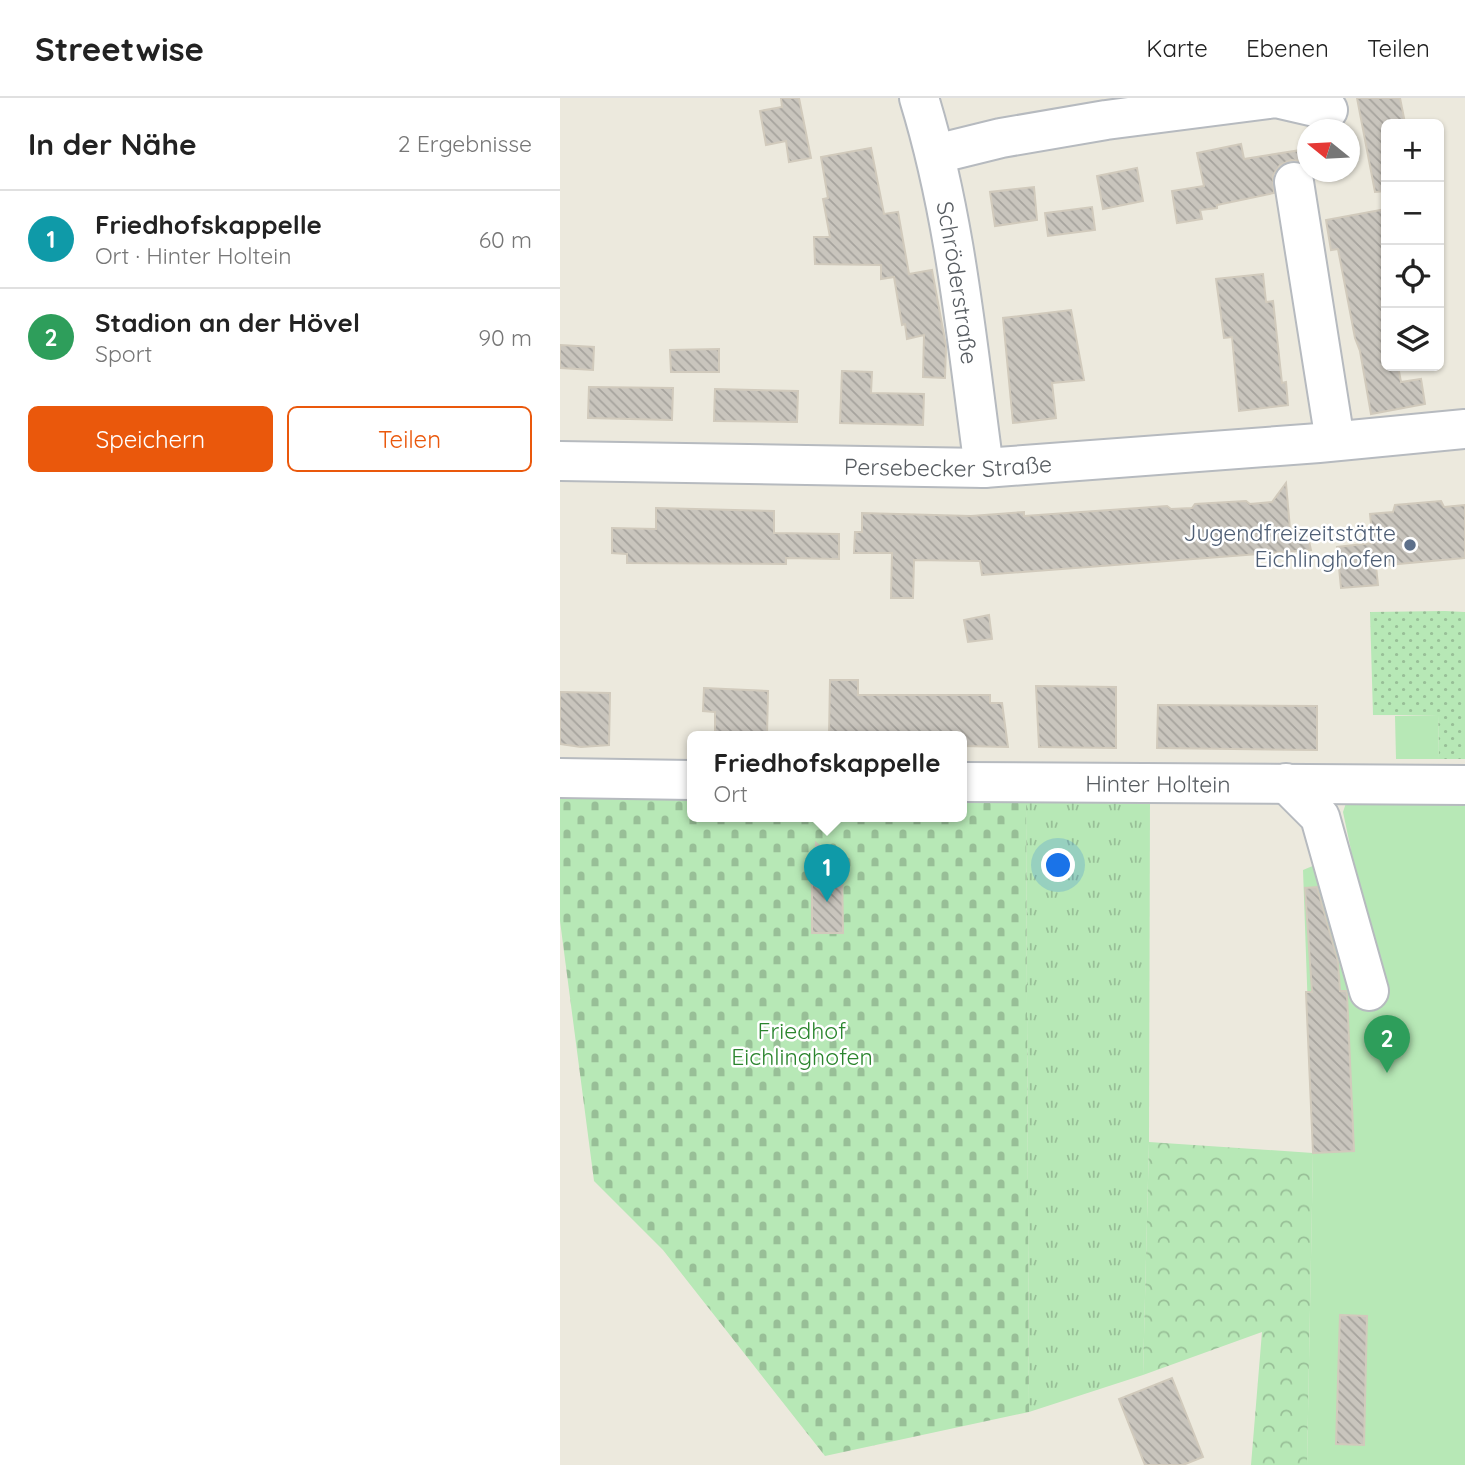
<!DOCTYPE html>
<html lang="de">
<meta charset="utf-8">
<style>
:root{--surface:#fff;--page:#f2f2f2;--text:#222;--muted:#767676;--line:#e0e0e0;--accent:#ea580c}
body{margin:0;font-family:Quicksand,sans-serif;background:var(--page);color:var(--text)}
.controls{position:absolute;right:21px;top:21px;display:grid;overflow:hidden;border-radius:10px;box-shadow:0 2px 5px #0004}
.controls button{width:63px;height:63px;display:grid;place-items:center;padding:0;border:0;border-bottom:2px solid var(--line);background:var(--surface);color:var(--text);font:35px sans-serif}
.compass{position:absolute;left:737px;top:21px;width:63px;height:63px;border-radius:50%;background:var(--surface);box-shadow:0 2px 5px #0004;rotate:288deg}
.you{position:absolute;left:499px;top:768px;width:24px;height:24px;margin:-18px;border:5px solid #fff;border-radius:50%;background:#1a73e8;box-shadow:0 0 0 10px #1a73e833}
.badge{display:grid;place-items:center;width:46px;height:46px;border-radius:50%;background:var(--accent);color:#fff;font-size:23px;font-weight:700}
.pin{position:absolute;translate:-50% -58px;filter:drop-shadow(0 2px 4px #0008)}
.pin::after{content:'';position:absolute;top:37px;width:24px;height:21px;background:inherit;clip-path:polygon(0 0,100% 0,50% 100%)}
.popup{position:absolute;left:127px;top:633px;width:280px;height:91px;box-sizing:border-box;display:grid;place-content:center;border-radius:10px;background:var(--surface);filter:drop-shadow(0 2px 5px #0005);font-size:23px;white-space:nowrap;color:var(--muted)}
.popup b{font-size:26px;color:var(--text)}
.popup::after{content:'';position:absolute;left:50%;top:100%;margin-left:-14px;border:14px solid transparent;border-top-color:var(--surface)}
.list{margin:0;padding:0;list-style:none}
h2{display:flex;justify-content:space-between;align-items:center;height:91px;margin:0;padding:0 28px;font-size:30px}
h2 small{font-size:23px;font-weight:400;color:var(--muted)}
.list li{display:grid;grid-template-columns:46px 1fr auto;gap:21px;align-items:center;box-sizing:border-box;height:98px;padding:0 28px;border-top:2px solid var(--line)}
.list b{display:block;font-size:26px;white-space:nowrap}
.list p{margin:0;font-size:23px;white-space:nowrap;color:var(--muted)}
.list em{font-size:23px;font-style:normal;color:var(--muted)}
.actions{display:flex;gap:14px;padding:21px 28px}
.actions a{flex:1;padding:16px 0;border:2px solid var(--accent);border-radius:10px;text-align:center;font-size:24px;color:var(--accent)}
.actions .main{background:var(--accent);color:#fff}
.icon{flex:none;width:38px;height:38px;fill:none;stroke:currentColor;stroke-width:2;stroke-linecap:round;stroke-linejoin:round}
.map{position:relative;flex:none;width:905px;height:1367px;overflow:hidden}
header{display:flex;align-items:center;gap:42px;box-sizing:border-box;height:98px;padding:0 35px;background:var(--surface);border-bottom:2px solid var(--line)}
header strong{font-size:33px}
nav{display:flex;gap:38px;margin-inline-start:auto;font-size:24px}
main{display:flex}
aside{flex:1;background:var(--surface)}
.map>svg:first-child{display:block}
.grass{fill:url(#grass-tufts)}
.forest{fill:url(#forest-crowns)}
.cemetery{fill:url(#cemetery-stones)}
.park{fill:url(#park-dots)}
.garden{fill:#b7e8b6}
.building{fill:url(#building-back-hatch);stroke:#d1cabc;stroke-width:2}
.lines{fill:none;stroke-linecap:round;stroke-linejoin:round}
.minor-casing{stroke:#b6babf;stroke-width:42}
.minor{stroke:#fff;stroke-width:38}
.service-dot{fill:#5c6f8a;stroke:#fff;stroke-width:2.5}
.labels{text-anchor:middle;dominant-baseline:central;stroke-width:5;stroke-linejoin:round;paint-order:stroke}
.street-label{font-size:23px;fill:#575c61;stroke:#fff}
.service-label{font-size:23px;fill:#4e5e75;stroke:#fff;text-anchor:end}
.park-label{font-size:23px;fill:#2b852e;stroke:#fff}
</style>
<header>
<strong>Streetwise</strong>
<nav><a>Karte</a><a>Ebenen</a><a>Teilen</a></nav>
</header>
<main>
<aside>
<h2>In der Nähe<small>2 Ergebnisse</small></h2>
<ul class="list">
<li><span class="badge" style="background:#0f9aa8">1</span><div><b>Friedhofskappelle</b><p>Ort · Hinter Holtein</p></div><em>60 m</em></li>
<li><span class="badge" style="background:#2e9e5b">2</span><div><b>Stadion an der Hövel</b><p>Sport</p></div><em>90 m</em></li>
</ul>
<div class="actions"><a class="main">Speichern</a><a>Teilen</a></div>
</aside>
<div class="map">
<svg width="905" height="1367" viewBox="0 0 905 1367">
<defs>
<pattern id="grass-tufts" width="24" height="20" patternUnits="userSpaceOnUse" patternTransform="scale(1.75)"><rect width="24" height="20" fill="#b7e8b6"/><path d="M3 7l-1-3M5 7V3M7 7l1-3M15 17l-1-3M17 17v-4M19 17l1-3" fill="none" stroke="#98bf97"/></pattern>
<pattern id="forest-crowns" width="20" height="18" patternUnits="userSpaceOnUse" patternTransform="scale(1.75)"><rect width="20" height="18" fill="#b7e8b6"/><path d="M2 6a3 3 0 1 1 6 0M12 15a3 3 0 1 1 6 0" fill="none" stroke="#98bf97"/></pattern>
<pattern id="cemetery-stones" width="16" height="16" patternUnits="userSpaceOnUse" patternTransform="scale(1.75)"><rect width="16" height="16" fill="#b7e8b6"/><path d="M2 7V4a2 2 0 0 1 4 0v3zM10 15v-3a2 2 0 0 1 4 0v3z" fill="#98bf97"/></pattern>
<pattern id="park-dots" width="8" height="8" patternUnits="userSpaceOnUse" patternTransform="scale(1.75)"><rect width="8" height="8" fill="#b7e8b6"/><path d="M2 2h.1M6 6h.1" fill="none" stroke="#98bf97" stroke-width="1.8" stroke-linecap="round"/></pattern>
<pattern id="building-back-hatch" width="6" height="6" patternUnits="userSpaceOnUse" patternTransform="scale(1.75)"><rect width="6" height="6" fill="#c9c5bd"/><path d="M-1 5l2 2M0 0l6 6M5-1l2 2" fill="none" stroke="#a6a39d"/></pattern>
</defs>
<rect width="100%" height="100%" fill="#ece9dd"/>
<!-- grass -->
<polygon class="grass" points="466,699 590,700 589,1044 583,1277 469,1314"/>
<!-- forest -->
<polygon class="forest" points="589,1044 753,1055 747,1367 691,1367 702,1234 583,1277"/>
<!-- cemetery -->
<polygon class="cemetery" points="0,693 132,696 132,718 402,718 402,699 466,699 469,1314 265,1358 103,1152 34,1083 0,823"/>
<!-- park -->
<polygon class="park" points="885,513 905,514 905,661 879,661 878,617 813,617 810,514"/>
<!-- garden -->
<g class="garden">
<polygon points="878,617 879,661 836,661 835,618"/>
<polygon points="788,699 905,700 905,1367 747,1367 753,1055 743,772 791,752 783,714"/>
</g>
<!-- building -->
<g class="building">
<polygon points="221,0 239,0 251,60 229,64 226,43 206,47 200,13 222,9"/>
<polygon points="797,0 840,0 845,25 826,26 826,93 815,94"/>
<polygon points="681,46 684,61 747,51 747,68 741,63 731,62 720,67 713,77 714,95 657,107 657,110 640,112 642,121 617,125 612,93 644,88 637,55"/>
<polygon points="311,50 324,116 338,114 349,176 372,172 386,248 385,280 363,279 364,237 347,241 345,226 342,227 334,179 321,181 321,167 255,166 254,139 270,139 263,101 268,100 261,59"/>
<polygon points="577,70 583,103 543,111 537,78"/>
<polygon points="474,89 477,122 435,128 430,94"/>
<polygon points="532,109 535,132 488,138 485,115"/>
<polygon points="826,111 826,268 838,268 841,284 861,281 865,306 811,316 800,253 795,240 778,151 771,152 766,122"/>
<polygon points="703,176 706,204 713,203 722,285 726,284 728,307 679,313 672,239 664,240 656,181"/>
<polygon points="511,212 524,282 492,285 496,320 453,325 443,220"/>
<polygon points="0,247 34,249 33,272 0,270"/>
<polygon points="159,251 159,274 111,274 110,252"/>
<polygon points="282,273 312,274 311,295 364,296 363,327 280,325"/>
<polygon points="29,289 113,290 112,322 28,320"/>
<polygon points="155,291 238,293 237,324 154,323"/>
<polygon points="726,385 730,431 746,430 751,452 422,477 420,463 354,462 353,500 331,500 332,455 294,455 295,434 302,434 302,415 411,418 464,414 464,418 607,408 611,411 632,410 635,406 686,403 690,406 712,404"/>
<polygon points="881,403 884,409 905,407 905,460 816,468 818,487 781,490 777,449 813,445 810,416 833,414 835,407"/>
<polygon points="96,410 214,413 214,435 279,436 279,461 226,460 226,466 67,465 67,456 52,455 52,430 96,431"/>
<polygon points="429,517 432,541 408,544 404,522"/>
<polygon points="270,582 298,582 298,597 430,597 430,605 442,605 448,649 402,648 402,638 269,638"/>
<polygon points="476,588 556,589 556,650 479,649"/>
<polygon points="144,590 208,593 207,638 155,638 155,614 143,613"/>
<polygon points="0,594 50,595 49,647 21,649 0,646"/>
<polygon points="598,607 757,608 757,652 597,650"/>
<polygon points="256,745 282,767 283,835 252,835 252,771 256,771"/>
<polygon points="757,789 778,864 780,893 786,893 787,896 794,1053 753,1055 746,894 752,894 745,790"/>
<polygon points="780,1217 807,1218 804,1347 776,1346"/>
<polygon points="612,1280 643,1359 623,1367 585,1367 559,1301"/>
</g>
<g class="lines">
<!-- minor casing -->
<g class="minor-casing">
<g id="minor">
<path id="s1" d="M359 0C396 120 407 246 424 370"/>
<polyline points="376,56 441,40 546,22 716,0 768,12"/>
<polyline points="734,84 775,343"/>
<path id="s2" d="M0 363 424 370 759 345 905 331"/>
<polyline points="0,680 132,682"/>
<path id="s3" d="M402 684 905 687"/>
<polyline points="726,685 760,719 809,893"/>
</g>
</g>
<!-- minor -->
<use href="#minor" class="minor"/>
</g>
<!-- markers -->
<circle class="service-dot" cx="850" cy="447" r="7"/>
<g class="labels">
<!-- street labels -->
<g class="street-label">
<text stroke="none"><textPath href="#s1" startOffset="189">Schröderstraße</textPath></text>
<text stroke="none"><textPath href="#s2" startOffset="388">Persebecker Straße</textPath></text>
<text stroke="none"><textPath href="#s3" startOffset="196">Hinter Holtein</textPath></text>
</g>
<!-- service labels -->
<g class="service-label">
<text x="836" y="434">Jugendfreizeitstätte<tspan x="836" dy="26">Eichlinghofen</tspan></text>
</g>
<!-- park labels -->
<g class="park-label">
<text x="242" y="932">Friedhof<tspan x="242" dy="26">Eichlinghofen</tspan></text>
</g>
</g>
</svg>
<div class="controls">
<button>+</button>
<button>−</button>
<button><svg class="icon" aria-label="locate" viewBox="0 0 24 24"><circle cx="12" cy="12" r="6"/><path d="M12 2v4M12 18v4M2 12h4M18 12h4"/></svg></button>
<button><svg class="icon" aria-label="layers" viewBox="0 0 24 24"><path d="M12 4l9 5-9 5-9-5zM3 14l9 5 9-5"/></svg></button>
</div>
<svg class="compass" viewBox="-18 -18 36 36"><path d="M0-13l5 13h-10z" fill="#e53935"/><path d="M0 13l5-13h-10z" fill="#767676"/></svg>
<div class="you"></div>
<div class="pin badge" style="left:267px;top:804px;background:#0f9aa8">1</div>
<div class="popup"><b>Friedhofskappelle</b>Ort</div>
<div class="pin badge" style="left:827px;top:975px;background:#2e9e5b">2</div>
</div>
</main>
